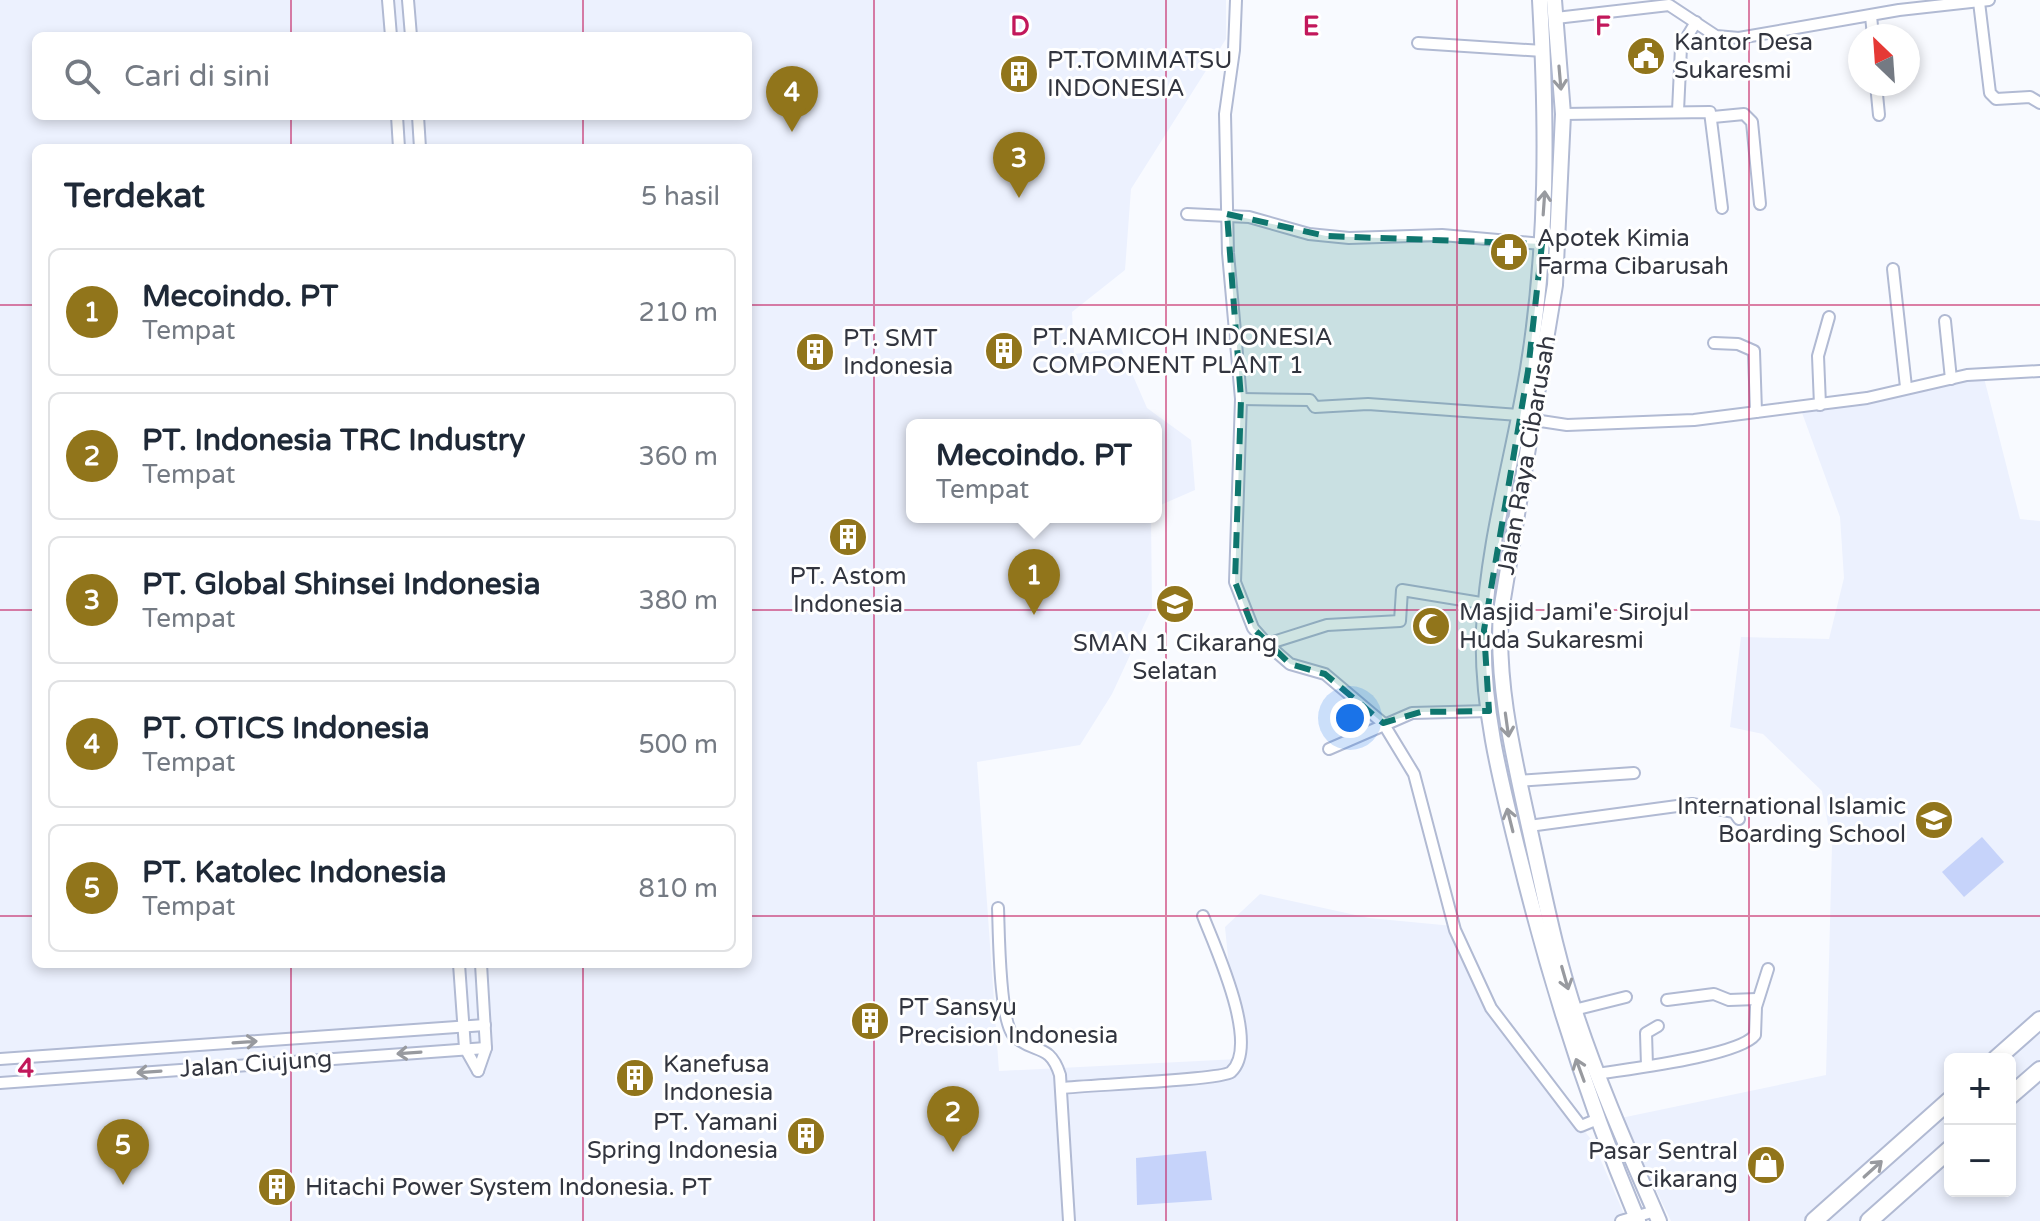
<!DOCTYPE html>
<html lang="id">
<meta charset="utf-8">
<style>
:root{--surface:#fff;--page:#f6f6f7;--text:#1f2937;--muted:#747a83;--line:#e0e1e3;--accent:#91751b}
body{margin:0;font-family:"Varela Round",sans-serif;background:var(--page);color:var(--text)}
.controls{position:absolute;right:24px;bottom:24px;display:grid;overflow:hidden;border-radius:12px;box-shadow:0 4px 12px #0003}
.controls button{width:72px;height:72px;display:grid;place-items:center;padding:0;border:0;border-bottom:2px solid var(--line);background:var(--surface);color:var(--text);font:40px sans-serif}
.compass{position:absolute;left:1848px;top:24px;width:72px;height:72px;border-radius:50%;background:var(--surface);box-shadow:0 4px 12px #0003;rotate:335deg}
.you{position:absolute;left:1350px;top:718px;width:28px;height:28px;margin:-20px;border:6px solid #fff;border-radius:50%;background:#1a73e8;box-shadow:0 0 0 12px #1a73e833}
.badge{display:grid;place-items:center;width:52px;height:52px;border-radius:50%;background:var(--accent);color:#fff;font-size:26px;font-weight:700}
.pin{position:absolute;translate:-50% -66px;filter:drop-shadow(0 2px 4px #0008)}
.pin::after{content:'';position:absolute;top:42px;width:28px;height:24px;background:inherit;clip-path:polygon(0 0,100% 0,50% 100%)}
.popup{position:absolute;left:906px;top:419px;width:256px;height:104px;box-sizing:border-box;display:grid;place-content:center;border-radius:12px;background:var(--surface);filter:drop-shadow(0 2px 6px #0005);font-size:26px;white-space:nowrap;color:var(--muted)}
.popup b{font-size:30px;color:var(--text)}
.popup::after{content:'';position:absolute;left:50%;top:100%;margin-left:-16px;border:16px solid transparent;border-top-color:var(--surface)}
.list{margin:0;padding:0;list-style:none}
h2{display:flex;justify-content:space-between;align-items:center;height:104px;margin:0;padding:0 32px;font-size:34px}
h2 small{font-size:26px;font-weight:400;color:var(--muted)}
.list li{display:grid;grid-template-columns:52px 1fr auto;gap:24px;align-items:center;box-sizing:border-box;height:128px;margin:0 16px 16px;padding:0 16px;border:2px solid var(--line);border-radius:12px}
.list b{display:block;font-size:30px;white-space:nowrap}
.list p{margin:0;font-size:26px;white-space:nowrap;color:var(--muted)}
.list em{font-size:26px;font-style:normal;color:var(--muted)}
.icon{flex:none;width:44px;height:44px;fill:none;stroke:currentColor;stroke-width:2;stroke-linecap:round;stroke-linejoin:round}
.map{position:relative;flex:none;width:2040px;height:1221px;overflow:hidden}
.search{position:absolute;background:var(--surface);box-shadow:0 4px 12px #0003;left:32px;top:32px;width:720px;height:88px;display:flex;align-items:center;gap:20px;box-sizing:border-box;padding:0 28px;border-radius:12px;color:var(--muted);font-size:30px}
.panel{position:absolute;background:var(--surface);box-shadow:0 4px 12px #0003;left:32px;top:144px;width:720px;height:824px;border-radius:12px}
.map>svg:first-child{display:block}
.built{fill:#ecf1fe;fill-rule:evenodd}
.green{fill:#c6d3fa}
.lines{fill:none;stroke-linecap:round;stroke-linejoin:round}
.street-casing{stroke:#b1bad3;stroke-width:14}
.secondary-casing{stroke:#b1bad3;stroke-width:18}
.primary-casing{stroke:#b1bad3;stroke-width:20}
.street{stroke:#fff;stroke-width:10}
.secondary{stroke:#fff;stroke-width:14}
.primary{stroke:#fff;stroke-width:16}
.oneway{stroke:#989a9f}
.marked{fill:#0f766e;fill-opacity:0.2;stroke:#0f766e;stroke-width:6;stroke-dasharray:16 10;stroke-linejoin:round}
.grid{fill:none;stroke:#c2185b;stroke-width:2;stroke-opacity:0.55}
.labels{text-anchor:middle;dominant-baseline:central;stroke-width:6;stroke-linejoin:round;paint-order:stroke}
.poi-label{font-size:24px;fill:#32353f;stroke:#fff;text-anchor:start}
.street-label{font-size:24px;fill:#32353f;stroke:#fff}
.grid-label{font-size:26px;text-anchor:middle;font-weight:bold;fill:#c2185b;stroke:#fff;stroke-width:6;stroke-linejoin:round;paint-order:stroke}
</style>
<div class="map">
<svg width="2040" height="1221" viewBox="0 0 2040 1221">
<rect width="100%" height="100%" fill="#f8faff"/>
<!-- built -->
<g class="built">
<path d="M0 0H1226V39L1131 189 1125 270 1072 312 1074 354 1121 348 1147 408 1191 440 1195 490 1156 507V425H912V517H1151L1152 608 1112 694 1080 745 977 762 999 1071 1238 1059 1225 927 1260 894 1369 918 1453 926 1491 1008 1593 1142 1627 1221H0ZM36 36H748V116H36ZM36 148H748V964H36Z"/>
<path d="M1983 374 2020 519 2040 521V1221H1671L1621 1118 1826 1075 1832 846 1822 791 1763 734 1730 727 1741 637 1829 639 1844 578 1840 517 1801 410ZM1950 1059H2010V1191H1950Z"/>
</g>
<!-- green -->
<g class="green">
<polygon points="1982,837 2004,862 1964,897 1942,872"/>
<polygon points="1206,1151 1212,1200 1137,1205 1136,1158"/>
</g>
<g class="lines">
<!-- street casing -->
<g class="street-casing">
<g id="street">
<polyline points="388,0 391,36"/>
<polyline points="408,0 411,36"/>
<polyline points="1236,0 1234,50 1225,114 1228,253 1241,399 1235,582 1253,628 1267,644 1290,664 1325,674 1383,723 1414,774 1455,930 1491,1008 1581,1126 1598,1119"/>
<polyline points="1979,2 1990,93 1996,99 2030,97 2040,103"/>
<polyline points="1871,16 1873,36"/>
<polyline points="1556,18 1669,5 1716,36 1739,38 1899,10 1989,0"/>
<polyline points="1418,43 1543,51"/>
<polyline points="1876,84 1879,115"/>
<polyline points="1678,111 1681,47 1696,22"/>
<polyline points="1563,114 1710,112 1722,208"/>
<polyline points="397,116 399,148"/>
<polyline points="418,116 420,148"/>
<polyline points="1713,117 1744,114 1752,122 1760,204"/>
<polyline points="1187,214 1249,217 1309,234 1349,238 1442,235 1542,244"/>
<polyline points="1893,269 1906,387"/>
<polyline points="1945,321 1951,379"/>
<polyline points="1714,343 1738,344 1754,351 1756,412"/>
<polyline points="1241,399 1310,400 1315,407 1368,404 1519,415"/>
<polyline points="1820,405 1818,356 1829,317"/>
<polyline points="1534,420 1567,425 1694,420 1867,398 1967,375 2040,371"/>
<polyline points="1267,644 1327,625 1400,621 1402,590 1487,604"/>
<polyline points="1329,749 1412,713 1489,711"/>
<polyline points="1518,781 1634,773"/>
<polyline points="1529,826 1692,804 1734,812 1739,819"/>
<path d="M998 908C999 931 999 1025 1015 1037 1035 1054 1050 1043 1060 1075L1069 1221"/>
<polyline points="459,964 465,1048 478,1071"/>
<polyline points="1667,1000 1714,994 1729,1000 1757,999"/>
<polyline points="1574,1010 1626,997"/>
<polyline points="0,1059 485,1025"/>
<polyline points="1647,1066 1646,1033 1658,1026"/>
<polyline points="478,1071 486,1048 481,964"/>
<path d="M1597 1074C1627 1069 1739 1056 1755 1035L1756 1007 1768 969"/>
<polyline points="0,1083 486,1048"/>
<path d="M1062 1088C1087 1085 1221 1080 1231 1072 1261 1045 1215 947 1203 916"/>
<polyline points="1621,1221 1655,1211"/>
</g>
</g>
<!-- secondary casing -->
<g class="secondary-casing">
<g id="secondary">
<path d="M1540 0C1547 124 1548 246 1528 369 1514 455 1488 541 1484 629 1481 704 1500 779 1518 851 1549 978 1587 1100 1638 1221"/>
<path d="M1554 0 1563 114 1555 285 1501 611C1496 683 1513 753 1528 822 1543 888 1555 954 1577 1018 1600 1087 1630 1154 1659 1221"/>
</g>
</g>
<!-- primary casing -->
<g class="primary-casing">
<g id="primary">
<polyline points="1996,1059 2040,1020"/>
<polyline points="2010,1096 2040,1070"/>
<polyline points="1814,1221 1950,1100"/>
<polyline points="1869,1221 1950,1149"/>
</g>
</g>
<!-- street -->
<use href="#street" class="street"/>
<!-- secondary -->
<use href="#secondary" class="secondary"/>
<!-- primary -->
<use href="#primary" class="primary"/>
</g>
<!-- one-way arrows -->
<defs><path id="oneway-shaft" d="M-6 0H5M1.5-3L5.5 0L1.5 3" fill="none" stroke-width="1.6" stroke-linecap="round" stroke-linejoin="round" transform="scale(2)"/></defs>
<g class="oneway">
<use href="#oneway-shaft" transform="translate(1560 78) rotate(85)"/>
<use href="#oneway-shaft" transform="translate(1544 203) rotate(-86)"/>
<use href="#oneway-shaft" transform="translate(1507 725) rotate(82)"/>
<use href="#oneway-shaft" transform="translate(1510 820) rotate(-104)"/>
<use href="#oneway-shaft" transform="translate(1565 978) rotate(74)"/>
<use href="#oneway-shaft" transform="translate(245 1042) rotate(-4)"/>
<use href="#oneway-shaft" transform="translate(409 1053) rotate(176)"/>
<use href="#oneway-shaft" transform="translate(1580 1070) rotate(-110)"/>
<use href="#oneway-shaft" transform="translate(149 1072) rotate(176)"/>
<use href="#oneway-shaft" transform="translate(1873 1169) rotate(-42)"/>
</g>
<!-- marked area -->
<path class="marked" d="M1227 214 1326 236 1542 244 1528 371 1484 630 1489 711 1421 712 1383 723 1325 674 1290 664 1253 628 1235 582 1241 399Z"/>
<!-- grid -->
<path class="grid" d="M291 0V36M583 0V36M874 0V1221M1166 0V1221M1457 0V1221M1749 0V1221M291 116V148M583 116V148M0 305H36M748 305H2040M0 610H36M748 610H2040M0 916H36M748 916H2040M291 964V1221M583 964V1221"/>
<!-- icons -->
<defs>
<g id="civic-disc" transform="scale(2)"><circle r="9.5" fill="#91751b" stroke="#fff"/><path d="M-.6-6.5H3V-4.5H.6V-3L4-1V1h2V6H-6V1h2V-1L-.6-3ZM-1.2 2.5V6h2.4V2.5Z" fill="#fff"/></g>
<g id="building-disc" transform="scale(2)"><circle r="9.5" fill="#91751b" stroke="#fff"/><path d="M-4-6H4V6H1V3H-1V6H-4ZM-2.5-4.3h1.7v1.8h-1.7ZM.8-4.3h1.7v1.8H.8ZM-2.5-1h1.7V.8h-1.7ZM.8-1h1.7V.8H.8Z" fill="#fff"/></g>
<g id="pharmacy-disc" transform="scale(2)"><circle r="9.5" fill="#91751b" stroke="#fff"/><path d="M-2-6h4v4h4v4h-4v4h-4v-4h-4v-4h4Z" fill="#fff"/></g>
<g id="school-disc" transform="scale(2)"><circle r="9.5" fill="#91751b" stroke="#fff"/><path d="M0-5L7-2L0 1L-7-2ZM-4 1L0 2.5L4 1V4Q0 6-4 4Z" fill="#fff"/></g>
<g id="mosque-disc" transform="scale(2)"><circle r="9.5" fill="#91751b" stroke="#fff"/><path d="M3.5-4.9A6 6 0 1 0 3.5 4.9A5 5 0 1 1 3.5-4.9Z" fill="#fff"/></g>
<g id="shop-disc" transform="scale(2)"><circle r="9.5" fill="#91751b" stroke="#fff"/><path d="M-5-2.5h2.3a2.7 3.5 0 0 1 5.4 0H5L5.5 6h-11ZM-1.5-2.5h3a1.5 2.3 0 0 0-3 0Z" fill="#fff"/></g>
</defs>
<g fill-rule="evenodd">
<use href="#civic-disc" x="1646" y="56"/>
<use href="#building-disc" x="1019" y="74"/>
<use href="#pharmacy-disc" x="1509" y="252"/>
<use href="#building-disc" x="1004" y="351"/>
<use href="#building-disc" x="815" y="352"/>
<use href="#building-disc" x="848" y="537"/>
<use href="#school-disc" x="1175" y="604"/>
<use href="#mosque-disc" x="1431" y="626"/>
<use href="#school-disc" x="1934" y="820"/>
<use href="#building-disc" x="870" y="1021"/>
<use href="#building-disc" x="635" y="1078"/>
<use href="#building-disc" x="806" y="1136"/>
<use href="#shop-disc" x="1766" y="1165"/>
<use href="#building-disc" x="277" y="1187"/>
</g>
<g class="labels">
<!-- poi labels -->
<g class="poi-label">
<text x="1674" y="42">Kantor Desa<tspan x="1674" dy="28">Sukaresmi</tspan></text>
<text x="1047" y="60">PT.TOMIMATSU<tspan x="1047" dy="28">INDONESIA</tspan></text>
<text x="1537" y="238">Apotek Kimia<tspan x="1537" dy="28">Farma Cibarusah</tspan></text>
<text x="1032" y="337">PT.NAMICOH INDONESIA<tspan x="1032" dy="28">COMPONENT PLANT 1</tspan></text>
<text x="843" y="338">PT. SMT<tspan x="843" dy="28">Indonesia</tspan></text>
<text x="848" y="576" text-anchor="middle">PT. Astom<tspan x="848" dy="28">Indonesia</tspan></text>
<text x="1459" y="612">Masjid Jami'e Sirojul<tspan x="1459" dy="28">Huda Sukaresmi</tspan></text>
<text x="1175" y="643" text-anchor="middle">SMAN 1 Cikarang<tspan x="1175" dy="28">Selatan</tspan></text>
<text x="1906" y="806" text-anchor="end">International Islamic<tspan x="1906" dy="28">Boarding School</tspan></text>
<text x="898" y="1007">PT Sansyu<tspan x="898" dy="28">Precision Indonesia</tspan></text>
<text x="663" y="1064">Kanefusa<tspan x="663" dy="28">Indonesia</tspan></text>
<text x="778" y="1122" text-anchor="end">PT. Yamani<tspan x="778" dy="28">Spring Indonesia</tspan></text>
<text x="1738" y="1151" text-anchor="end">Pasar Sentral<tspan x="1738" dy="28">Cikarang</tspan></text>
<text x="305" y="1187">Hitachi Power System Indonesia. PT</text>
</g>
<!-- street labels -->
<g class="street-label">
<text transform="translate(1527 455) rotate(-80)">Jalan Raya Cibarusah</text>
<text transform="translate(256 1064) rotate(-4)">Jalan Ciujung</text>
</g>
</g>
<g class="grid-label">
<text x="1020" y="35">D</text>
<text x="1311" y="35">E</text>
<text x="1603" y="35">F</text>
<text x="26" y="1077">4</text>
</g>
</svg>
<div class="controls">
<button>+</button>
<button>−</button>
</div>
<svg class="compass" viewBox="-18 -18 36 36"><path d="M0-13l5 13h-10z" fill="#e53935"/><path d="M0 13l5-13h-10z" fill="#747a83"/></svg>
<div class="you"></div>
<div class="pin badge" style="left:1034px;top:615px">1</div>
<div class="popup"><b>Mecoindo. PT</b>Tempat</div>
<div class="pin badge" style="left:953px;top:1152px">2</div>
<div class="pin badge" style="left:1019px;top:198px">3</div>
<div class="pin badge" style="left:792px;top:132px">4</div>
<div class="pin badge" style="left:123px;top:1185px">5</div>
<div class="search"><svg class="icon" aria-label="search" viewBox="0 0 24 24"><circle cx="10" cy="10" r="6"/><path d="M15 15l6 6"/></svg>Cari di sini</div>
<section class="panel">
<h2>Terdekat<small>5 hasil</small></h2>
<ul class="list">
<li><span class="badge">1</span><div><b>Mecoindo. PT</b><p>Tempat</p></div><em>210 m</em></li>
<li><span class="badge">2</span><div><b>PT. Indonesia TRC Industry</b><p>Tempat</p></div><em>360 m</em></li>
<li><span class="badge">3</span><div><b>PT. Global Shinsei Indonesia</b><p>Tempat</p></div><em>380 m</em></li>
<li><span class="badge">4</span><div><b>PT. OTICS Indonesia</b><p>Tempat</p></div><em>500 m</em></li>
<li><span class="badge">5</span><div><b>PT. Katolec Indonesia</b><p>Tempat</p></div><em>810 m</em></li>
</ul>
</section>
</div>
